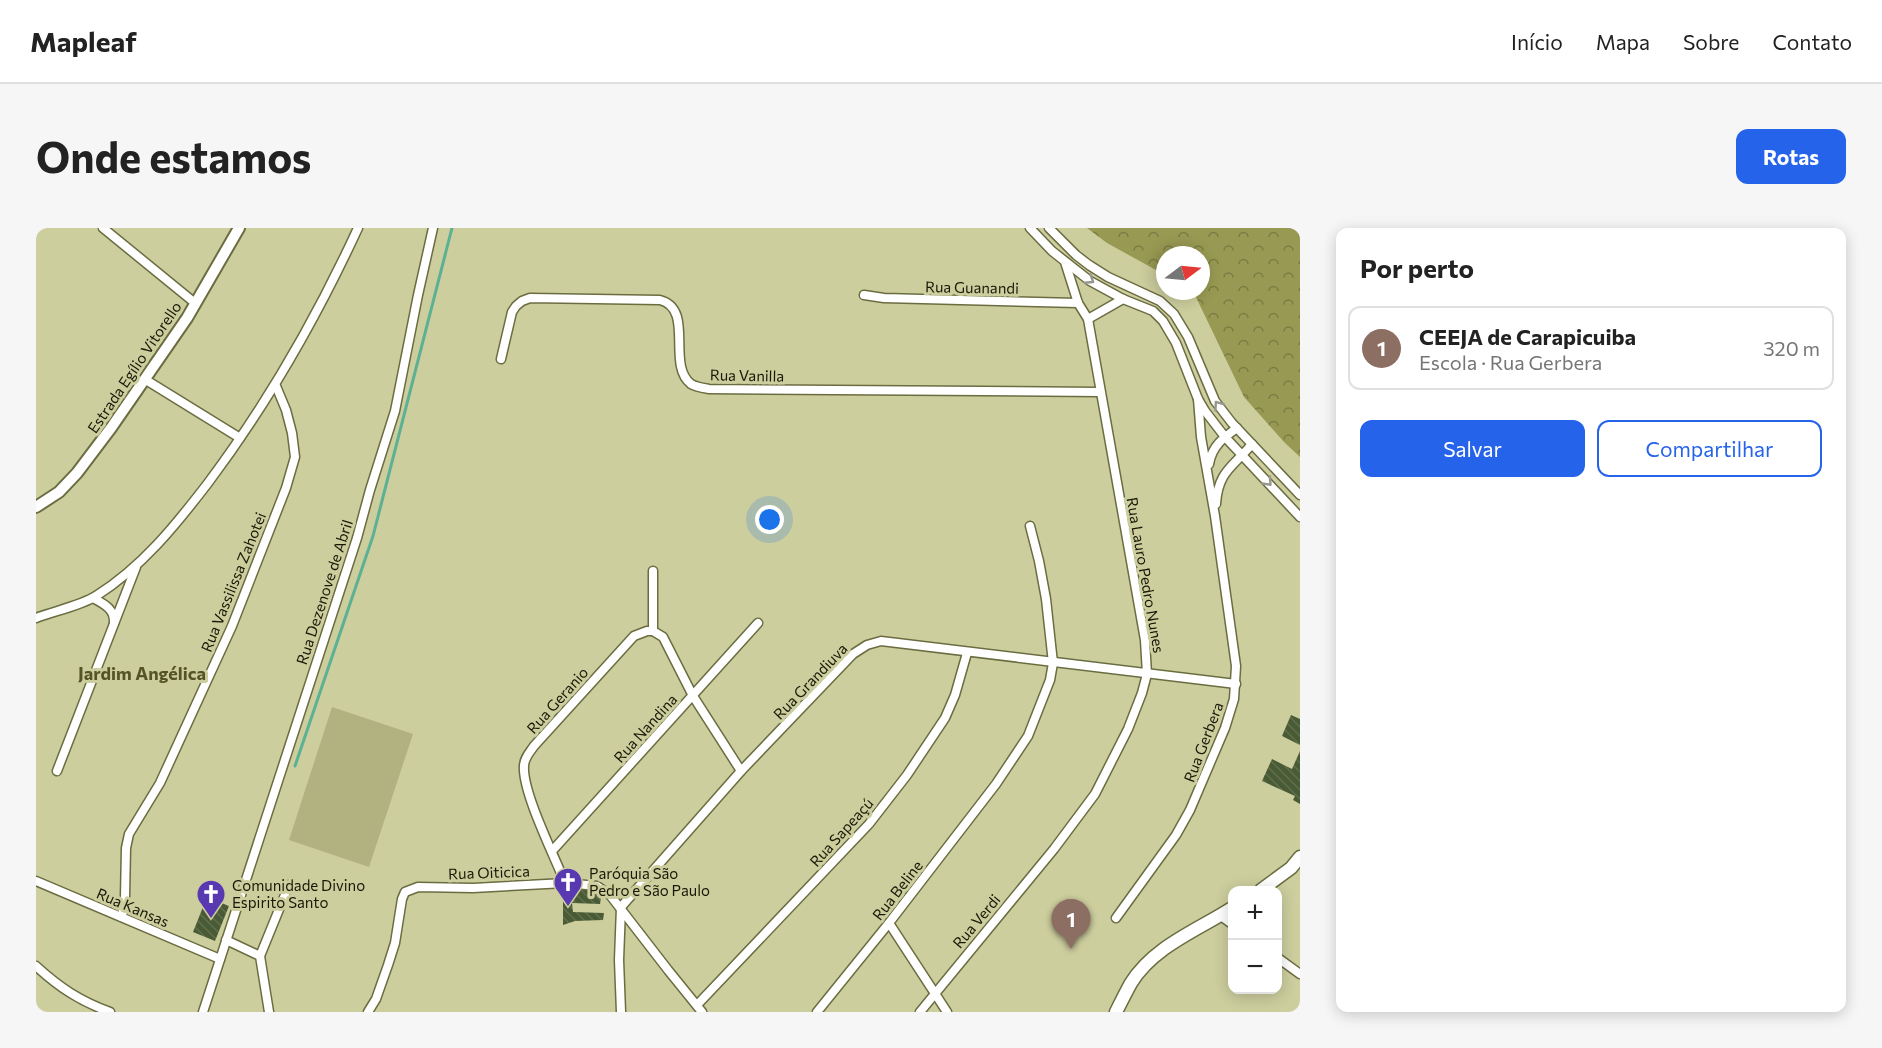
<!DOCTYPE html>
<html lang="pt">
<meta charset="utf-8">
<style>
:root{--surface:#fff;--page:#f6f6f6;--text:#222;--muted:#767676;--line:#e0e0e0;--accent:#2563eb}
body{margin:0;font-family:Commissioner,sans-serif;background:var(--page);color:var(--text)}
.controls{position:absolute;right:18px;bottom:18px;display:grid;overflow:hidden;border-radius:12px;box-shadow:0 3px 15px #0003}
.controls button{width:54px;height:54px;display:grid;place-items:center;padding:0;border:0;border-bottom:2px solid var(--line);background:var(--surface);color:var(--text);font:30px sans-serif}
.compass{position:absolute;left:1120px;top:18px;width:54px;height:54px;border-radius:50%;background:var(--surface);box-shadow:0 3px 15px #0003;rotate:74deg}
.you{position:absolute;left:734px;top:292px;width:21px;height:21px;margin:-15px;border:4px solid #fff;border-radius:50%;background:#1a73e8;box-shadow:0 0 0 9px #1a73e833}
.badge{display:grid;place-items:center;width:39px;height:39px;border-radius:50%;background:var(--accent);color:#fff;font-size:20px;font-weight:700}
.pin{position:absolute;translate:-50% -50px;filter:drop-shadow(0 2px 3px #0008)}
.pin::after{content:'';position:absolute;top:32px;width:21px;height:18px;background:inherit;clip-path:polygon(0 0,100% 0,50% 100%)}
.list{margin:0;padding:0;list-style:none}
h2{display:flex;justify-content:space-between;align-items:center;height:78px;margin:0;padding:0 24px;font-size:26px}
h2 small{font-size:20px;font-weight:400;color:var(--muted)}
.list li{display:grid;grid-template-columns:39px 1fr auto;gap:18px;align-items:center;box-sizing:border-box;height:84px;margin:0 12px 12px;padding:0 12px;border:2px solid var(--line);border-radius:12px}
.list b{display:block;font-size:22px;white-space:nowrap}
.list p{margin:0;font-size:20px;white-space:nowrap;color:var(--muted)}
.list em{font-size:20px;font-style:normal;color:var(--muted)}
.actions{display:flex;gap:12px;padding:18px 24px}
.actions a{flex:1;padding:14px 0;border:2px solid var(--accent);border-radius:12px;text-align:center;font-size:21px;color:var(--accent)}
.actions .main{background:var(--accent);color:#fff}
.map{position:relative;flex:none;width:1264px;height:784px;overflow:hidden;border-radius:12px}
header{display:flex;align-items:center;gap:36px;box-sizing:border-box;height:84px;padding:0 30px;background:var(--surface);border-bottom:2px solid var(--line)}
header strong{font-size:28px}
nav{display:flex;gap:33px;margin-inline-start:auto;font-size:21px}
.intro{display:flex;align-items:center;justify-content:space-between;box-sizing:border-box;height:144px;padding:0 36px}
h1{margin:0;font-size:42px}
.button{padding:15px 27px;border-radius:12px;background:var(--accent);color:#fff;font-size:21px;font-weight:700}
main{display:flex;gap:36px;padding:0 36px}
aside{flex:1;background:var(--surface);border-radius:12px;box-shadow:0 3px 15px #0003}
.map>svg:first-child{display:block}
.grass{fill:#b1b280}
.forest{fill:url(#forest-crowns)}
.lines{fill:none;stroke-linecap:round;stroke-linejoin:round}
.stream{stroke:#5cb194;stroke-width:3}
.building{fill:url(#building-back-hatch)}
.minor-casing{stroke:#6b6c40;stroke-width:11}
.tertiary-casing{stroke:#6b6c40;stroke-width:14}
.secondary-casing{stroke:#6b6c40;stroke-width:15}
.minor{stroke:#fff;stroke-width:8}
.tertiary{stroke:#fff;stroke-width:10}
.secondary{stroke:#fff;stroke-width:12}
.oneway{stroke:#97978f}
.labels{text-anchor:middle;dominant-baseline:central;stroke-width:6;stroke-linejoin:round;paint-order:stroke}
.street-label{font-size:15px;fill:#181807;stroke:#cdce9e}
.poi-label{font-size:15px;fill:#181807;stroke:#cdce9e;text-anchor:start}
.quarter-label{font-size:18px;font-weight:bold;fill:#545429;stroke:#cdce9e}
</style>
<header>
<strong>Mapleaf</strong>
<nav><a>Início</a><a>Mapa</a><a>Sobre</a><a>Contato</a></nav>
</header>
<div class="intro"><h1>Onde estamos</h1><a class="button">Rotas</a></div>
<main>
<div class="map">
<svg width="1264" height="784" viewBox="0 0 1264 784">
<defs>
<pattern id="forest-crowns" width="20" height="18" patternUnits="userSpaceOnUse" patternTransform="scale(1.5)"><rect width="20" height="18" fill="#989952"/><path d="M2 6a3 3 0 1 1 6 0M12 15a3 3 0 1 1 6 0" fill="none" stroke="#7b7c42"/></pattern>
<pattern id="building-back-hatch" width="6" height="6" patternUnits="userSpaceOnUse" patternTransform="scale(1.5)"><rect width="6" height="6" fill="#495b34"/><path d="M-1 5l2 2M0 0l6 6M5-1l2 2" fill="none" stroke="#606e4e"/></pattern>
</defs>
<rect width="100%" height="100%" fill="#cdce9e"/>
<!-- grass -->
<polygon class="grass" points="296,479 377,506 333,639 253,612"/>
<!-- forest -->
<polygon class="forest" points="1051,0 1264,0 1264,229 1248,214 1208,169 1157,63 1165,63 1165,27 1129,27 1129,47 1071,15"/>
<g class="lines">
<!-- stream -->
<polyline class="stream" points="259,538 337,308 416,0"/>
</g>
<!-- building -->
<g class="building">
<polygon points="1255,487 1264,491 1264,517 1246,508"/>
<polygon points="1264,523 1264,576 1257,572 1259,568 1226,553 1236,531 1256,541"/>
<polygon points="527,660 560,662 565,670 564,676 536,675 537,684 568,685 567,692 539,693 527,697"/>
<polygon points="171,669 193,678 179,713 157,704"/>
</g>
<g class="lines">
<!-- minor casing -->
<g class="minor-casing">
<g id="minor">
<polyline points="67,0 159,75"/>
<polyline points="994,0 1016,23 1054,53 1087,71 1117,83 1127,93 1140,115 1162,171 1169,183 1189,209 1264,289"/>
<polyline points="1013,0 1040,27 1053,37 1072,49 1124,73 1138,86 1152,109 1179,173 1196,195 1264,267"/>
<polyline points="828,67 848,70 1042,75"/>
<polyline points="1052,91 1087,71"/>
<path d="M465 131 476 84 480 78 486 73 494 70 624 72C659 81 630 137 655 156 660 159 667 160 673 161L1064 164"/>
<polyline points="110,152 204,210"/>
<path d="M1173 236C1176 218 1187 210 1201 200"/>
<path d="M1180 276C1182 243 1197 239 1216 216"/>
<polyline points="617,343 617,403"/>
<path d="M57 370C68 376 79 381 78 395"/>
<path d="M0 390C18 383 44 378 60 368 106 339 139 298 172 255 232 175 280 91 322 0"/>
<polyline points="21,543 100,339"/>
<polyline points="516,623 722,395"/>
<polyline points="0,653 184,731"/>
<path d="M529 655C519 629 486 564 488 538 488 530 494 524 498 518L598 408 611 403H617L627 409 657 468 705 543"/>
<polyline points="1185,688 1196,696"/>
<polyline points="86,689 89,669 90,620 93,606 124,555 196,398 250,260 259,229 256,205 250,182 240,158"/>
<polyline points="1080,690 1140,607 1154,582 1189,500 1198,471 1200,438 1179,288 1165,209 1162,171"/>
<polyline points="853,695 911,784"/>
<polyline points="190,712 224,728 233,784"/>
<polyline points="224,728 253,657"/>
<polyline points="1242,730 1264,746"/>
<path d="M0 738C24 760 44 773 74 784"/>
<polyline points="661,777 833,596 871,547 909,490 919,467 931,425"/>
<polyline points="167,784 321,310 334,262 359,183 382,67 397,0"/>
<polyline points="332,784 340,771 352,737 359,715 366,671 369,664 382,659 437,660 529,655 561,658 574,667 632,742 666,784"/>
<polyline points="585,784 583,732 585,679 705,543 817,426 831,417 845,413 1200,456"/>
<polyline points="781,784 853,695 960,556 992,508 1014,452 1017,435 1010,371 1003,333 994,298"/>
<polyline points="884,784 1018,621 1059,566 1092,501 1106,465 1111,446 1109,412 1052,91 1042,75 1029,34"/>
</g>
</g>
<!-- tertiary casing -->
<g class="tertiary-casing">
<polyline id="tertiary" points="0,279 23,264 41,245 75,200 151,90 203,0"/>
</g>
<!-- secondary casing -->
<g class="secondary-casing">
<g id="secondary">
<polyline points="1225,662 1255,640 1264,629"/>
<path d="M1080 784C1085 774 1090 764 1095 755 1118 718 1162 702 1196 680"/>
</g>
</g>
<!-- minor -->
<use href="#minor" class="minor"/>
<!-- tertiary -->
<use href="#tertiary" class="tertiary"/>
<!-- secondary -->
<use href="#secondary" class="secondary"/>
</g>
<!-- one-way arrows -->
<defs><path id="oneway-chevron" d="M-2-3.5L2.5 0L-2 3.5" fill="none" stroke-width="1.6" stroke-linecap="round" stroke-linejoin="round" transform="scale(1.5)"/></defs>
<g class="oneway">
<use href="#oneway-chevron" transform="translate(1054 52) rotate(33)"/>
<use href="#oneway-chevron" transform="translate(1182 177) rotate(-125)"/>
<use href="#oneway-chevron" transform="translate(1232 254) rotate(47)"/>
</g>
<!-- icons -->
<defs>
<g id="church-pin" transform="scale(1.5)"><path d="M0 17L-7.5 6A9.5 9.5 0 1 1 7.5 6Z" fill="#5839b1" stroke="#cdce9e"/><path d="M-1.2-6h2.4v3.5h3.3v2.4h-3.3V6h-2.4V-.1h-3.3v-2.4h3.3Z" fill="#fff"/></g>
</defs>
<g fill-rule="evenodd">
<use href="#church-pin" x="532" y="654"/>
<use href="#church-pin" x="175" y="666"/>
</g>
<g class="labels">
<!-- street labels -->
<g class="street-label">
<text transform="translate(936 59) rotate(1)">Rua Guanandi</text>
<text transform="translate(98 139) rotate(-56)">Estrada Egílio Vitorello</text>
<text transform="translate(711 147) rotate(1)">Rua Vanilla</text>
<text transform="translate(1110 347) rotate(80)">Rua Lauro Pedro Nunes</text>
<text transform="translate(197 354) rotate(-68)">Rua Vassilissa Zahotei</text>
<text transform="translate(288 364) rotate(-72)">Rua Dezenove de Abril</text>
<text transform="translate(774 453) rotate(-46)">Rua Grandiuva</text>
<text transform="translate(521 472) rotate(-48)">Rua Geranio</text>
<text transform="translate(609 500) rotate(-48)">Rua Nandina</text>
<text transform="translate(1167 514) rotate(-69)">Rua Gerbera</text>
<text transform="translate(805 604) rotate(-48)">Rua Sapeaçú</text>
<text transform="translate(453 644) rotate(-2)">Rua Oiticica</text>
<text transform="translate(861 662) rotate(-52)">Rua Beline</text>
<text transform="translate(97 679) rotate(23)">Rua Kansas</text>
<text transform="translate(940 693) rotate(-50)">Rua Verdi</text>
</g>
<!-- poi labels -->
<g class="poi-label">
<text x="553" y="645">Paróquia São<tspan x="553" dy="17">Pedro e São Paulo</tspan></text>
<text x="196" y="657">Comunidade Divino<tspan x="196" dy="17">Espirito Santo</tspan></text>
</g>
<!-- quarter labels -->
<g class="quarter-label">
<text x="106" y="445">Jardim Angélica</text>
</g>
</g>
</svg>
<div class="controls">
<button>+</button>
<button>−</button>
</div>
<svg class="compass" viewBox="-18 -18 36 36"><path d="M0-13l5 13h-10z" fill="#e53935"/><path d="M0 13l5-13h-10z" fill="#767676"/></svg>
<div class="you"></div>
<div class="pin badge" style="left:1035px;top:721px;background:#8d6e63">1</div>
</div>
<aside>
<h2>Por perto<small></small></h2>
<ul class="list">
<li><span class="badge" style="background:#8d6e63">1</span><div><b>CEEJA de Carapicuiba</b><p>Escola · Rua Gerbera</p></div><em>320 m</em></li>
</ul>
<div class="actions"><a class="main">Salvar</a><a>Compartilhar</a></div>
</aside>
</main>
